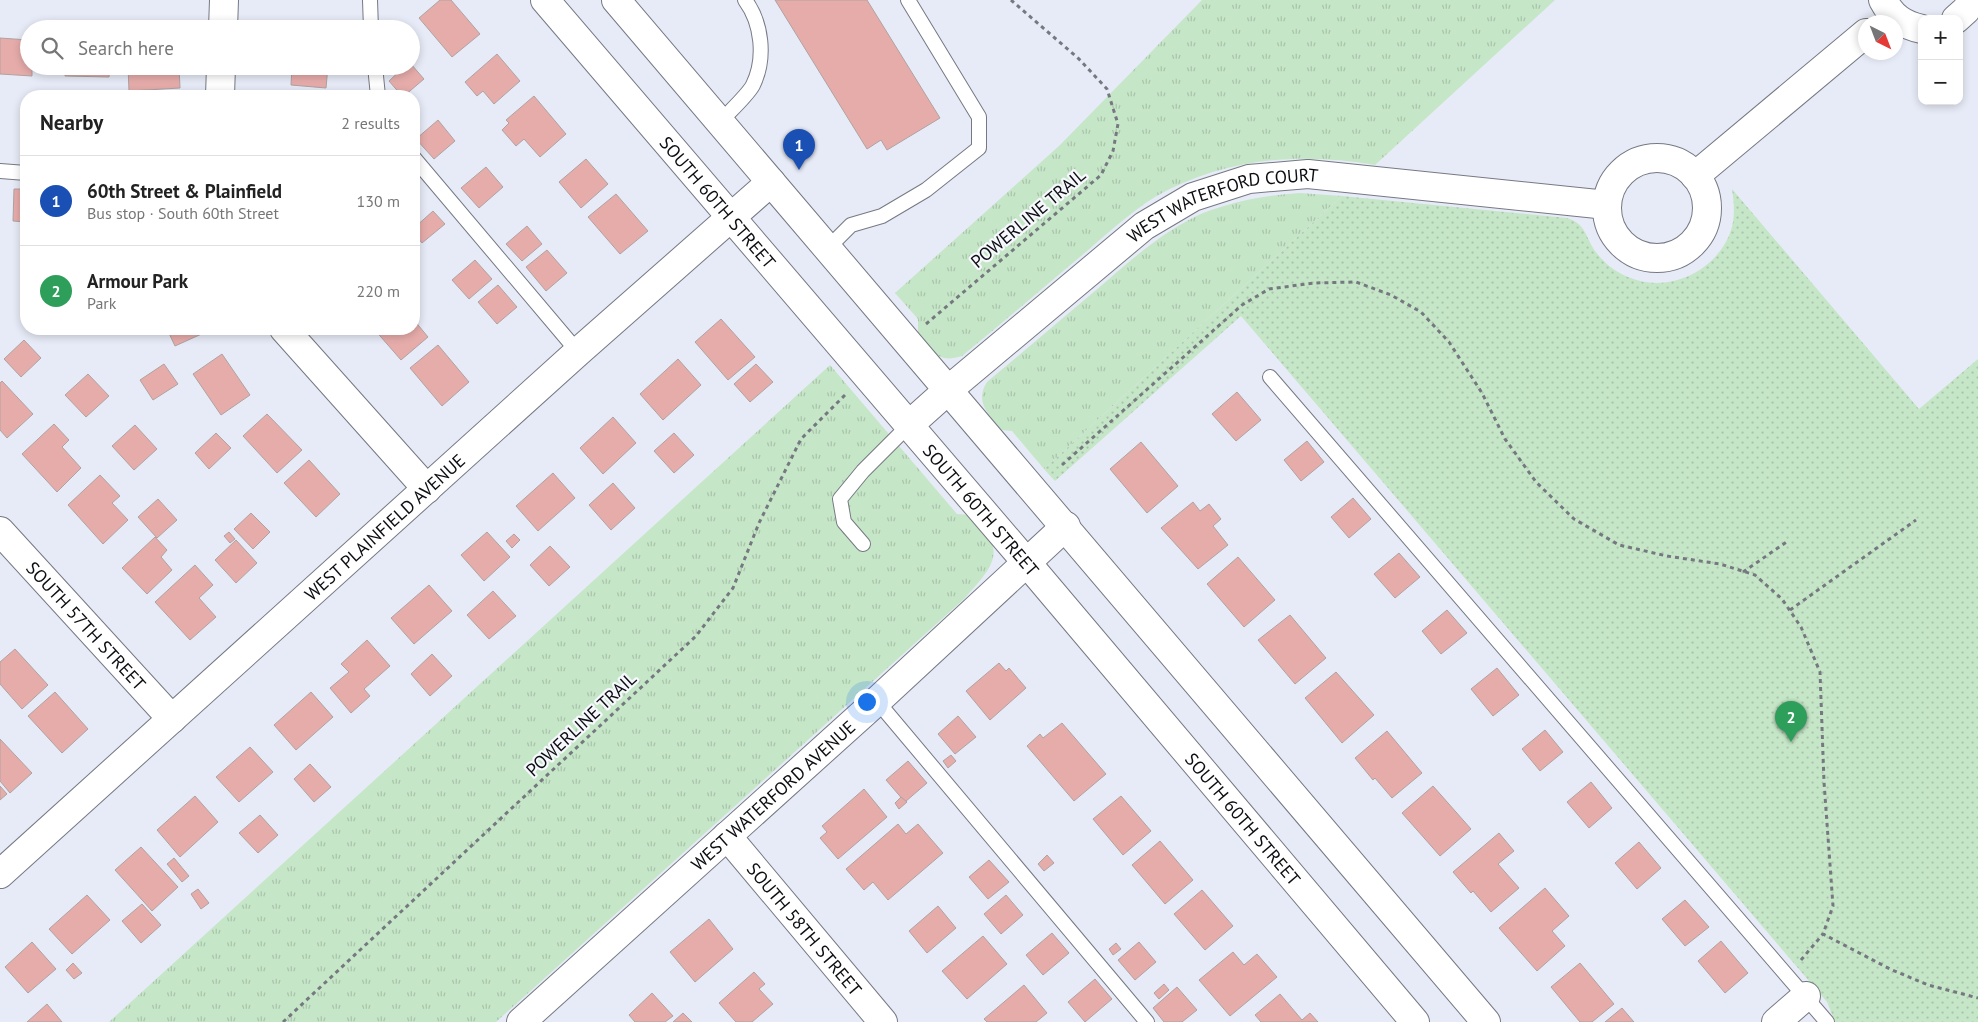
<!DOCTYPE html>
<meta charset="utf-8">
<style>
:root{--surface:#fff;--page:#f6f6f6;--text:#222;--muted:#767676;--line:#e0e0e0;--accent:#7f8531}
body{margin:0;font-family:"PT Sans",sans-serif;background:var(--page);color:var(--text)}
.controls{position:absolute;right:15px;top:15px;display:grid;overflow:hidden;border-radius:10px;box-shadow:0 2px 8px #0003}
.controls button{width:45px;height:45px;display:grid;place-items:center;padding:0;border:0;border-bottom:1px solid var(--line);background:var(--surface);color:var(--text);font:25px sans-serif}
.compass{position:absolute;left:1858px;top:15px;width:45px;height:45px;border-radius:50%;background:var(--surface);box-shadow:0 2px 8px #0003;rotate:138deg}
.you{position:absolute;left:866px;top:701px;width:18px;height:18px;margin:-12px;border:4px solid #fff;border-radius:50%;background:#1a73e8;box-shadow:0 0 0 8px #1a73e833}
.badge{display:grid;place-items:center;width:32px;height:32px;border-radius:50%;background:var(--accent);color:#fff;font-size:16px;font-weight:700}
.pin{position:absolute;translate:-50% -41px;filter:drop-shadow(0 1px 2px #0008)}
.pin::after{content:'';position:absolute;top:26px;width:18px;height:15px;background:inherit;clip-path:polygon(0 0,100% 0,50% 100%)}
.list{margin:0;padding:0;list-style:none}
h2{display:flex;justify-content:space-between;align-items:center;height:65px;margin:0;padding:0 20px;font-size:21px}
h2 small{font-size:16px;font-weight:400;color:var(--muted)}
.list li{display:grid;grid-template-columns:32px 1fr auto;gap:15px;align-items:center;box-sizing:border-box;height:90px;padding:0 20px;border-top:1px solid var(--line)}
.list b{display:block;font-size:19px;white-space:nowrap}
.list p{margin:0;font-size:16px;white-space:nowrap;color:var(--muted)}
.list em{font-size:16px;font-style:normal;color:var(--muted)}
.icon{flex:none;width:28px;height:28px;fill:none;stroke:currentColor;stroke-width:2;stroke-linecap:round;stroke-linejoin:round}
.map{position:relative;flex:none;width:1978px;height:1022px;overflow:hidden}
.search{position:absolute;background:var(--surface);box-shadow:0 2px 8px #0003;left:20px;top:20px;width:400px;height:55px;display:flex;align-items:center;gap:12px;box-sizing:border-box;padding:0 18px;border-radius:28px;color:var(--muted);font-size:19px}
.panel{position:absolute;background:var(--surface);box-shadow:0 2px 8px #0003;left:20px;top:90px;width:400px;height:245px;border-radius:20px}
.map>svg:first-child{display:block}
.grass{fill:url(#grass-tufts)}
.park{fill:url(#park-dots)}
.building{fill:#e6acaa;stroke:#b0a2a2}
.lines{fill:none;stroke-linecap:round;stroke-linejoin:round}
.service-casing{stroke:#767983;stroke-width:16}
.minor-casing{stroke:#767983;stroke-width:30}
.secondary-casing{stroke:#767983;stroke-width:30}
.path{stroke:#767880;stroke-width:3;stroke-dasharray:4 4;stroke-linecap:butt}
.service{stroke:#fff;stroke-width:14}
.minor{stroke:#fff;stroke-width:28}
.secondary{stroke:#fff;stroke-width:28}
.labels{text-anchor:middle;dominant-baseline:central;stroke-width:4.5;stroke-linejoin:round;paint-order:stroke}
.street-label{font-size:18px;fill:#0c0d11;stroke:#f7f8fd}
</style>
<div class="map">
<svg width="1978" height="1022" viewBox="0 0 1978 1022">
<defs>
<pattern id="grass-tufts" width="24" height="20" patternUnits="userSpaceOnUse" patternTransform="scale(1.25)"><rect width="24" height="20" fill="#c6e6c8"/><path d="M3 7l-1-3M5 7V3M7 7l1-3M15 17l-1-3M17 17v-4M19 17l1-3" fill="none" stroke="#a9c4ab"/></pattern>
<pattern id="park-dots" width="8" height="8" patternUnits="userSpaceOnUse" patternTransform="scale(1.25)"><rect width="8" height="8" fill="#c6e6c8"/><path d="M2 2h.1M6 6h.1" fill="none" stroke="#a9c4ab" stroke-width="1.8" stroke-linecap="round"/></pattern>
</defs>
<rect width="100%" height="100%" fill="#e7ebf7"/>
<!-- grass -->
<g class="grass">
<path d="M1202 0H1555L1375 165C1298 152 1224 158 1155 197 1129 213 1105 236 1081 256 1042 289 1002 323 962 356 938 364 932 351 918 334V319L895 293 1059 146Z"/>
<path d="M1300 193 1342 196 1044 469 1012 431 1002 430C989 415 974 402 987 382 1023 352 1059 321 1095 291 1129 262 1162 231 1203 213 1234 201 1267 195 1300 193Z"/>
<path d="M830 365 957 514 970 515C976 523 985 531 990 540 1003 561 978 582 965 598L496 1022H109Z"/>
</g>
<!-- park -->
<path class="park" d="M1732 189 1919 409 1978 359V1022H1835L1827 1002 1241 316 1055 481 1044 469 1342 196 1567 218C1586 224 1585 236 1595 251 1603 262 1615 272 1628 277 1669 295 1720 270 1732 227 1735 214 1734 202 1732 189Z"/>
<!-- building -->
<g class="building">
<polygon points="440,0 451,0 480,34 452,57 419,18"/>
<polygon points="775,0 867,0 940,118 887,150 881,140 867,149"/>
<polygon points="0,38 29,40 29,66 32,66 32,76 0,74"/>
<polygon points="497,54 520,81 494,104 483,91 477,96 465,82"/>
<polygon points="411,64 424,79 404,96 402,96 389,81 405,66 411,66"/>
<polygon points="65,66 110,66 109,77 65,76"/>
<polygon points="128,66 179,66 180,88 129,91"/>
<polygon points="292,66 328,66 326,88 291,85"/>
<polygon points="358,92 358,96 328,96 328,95"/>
<polygon points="534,96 566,134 540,157 524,139 516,146 502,130 509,123 506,120"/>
<polygon points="438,120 455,141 434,159 416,139"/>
<polygon points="586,159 608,184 581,208 559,182"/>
<polygon points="486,167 503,187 479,208 461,188"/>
<polygon points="14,189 26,189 26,222 13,221"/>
<polygon points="616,194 648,231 620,254 588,217"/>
<polygon points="433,211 445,224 422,243 414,233 414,228"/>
<polygon points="527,226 542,244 522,261 506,244"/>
<polygon points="547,250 567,273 546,291 526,267"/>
<polygon points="475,260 492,279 469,299 452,280"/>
<polygon points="498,285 517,307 497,324 478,302"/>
<polygon points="721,319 755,357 728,380 695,342"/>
<polygon points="414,320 428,337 401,360 374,329 414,329"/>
<polygon points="167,329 205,329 206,332 175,346"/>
<polygon points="24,340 41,358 21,377 4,359"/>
<polygon points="438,345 469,382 442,406 410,368"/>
<polygon points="222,354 250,395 221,415 193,374"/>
<polygon points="678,359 701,385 663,420 640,394"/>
<polygon points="164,364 178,384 153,400 140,380"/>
<polygon points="756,364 773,382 750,402 734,384"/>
<polygon points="88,374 109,396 86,417 65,395"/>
<polygon points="2,381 33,414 7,438 0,430 0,383"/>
<polygon points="1237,392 1261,420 1236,441 1212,414"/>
<polygon points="267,414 302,450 277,473 243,436"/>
<polygon points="613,417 636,443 603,474 580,448"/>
<polygon points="54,424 69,440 62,447 81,468 57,492 22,454"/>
<polygon points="135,425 157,449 134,470 112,446"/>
<polygon points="216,433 231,448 209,469 195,453"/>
<polygon points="674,433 694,455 674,473 654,451"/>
<polygon points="1307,441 1324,462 1301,481 1284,460"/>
<polygon points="1141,442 1178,486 1147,513 1110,469"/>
<polygon points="309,460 340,494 316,517 284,483"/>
<polygon points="553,473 575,498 538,531 516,506"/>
<polygon points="100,475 120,496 112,503 128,520 103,544 68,505"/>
<polygon points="613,483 635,508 611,530 589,505"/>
<polygon points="1353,498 1371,519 1349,538 1331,517"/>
<polygon points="158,499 177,520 157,538 138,517"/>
<polygon points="1193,502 1200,511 1209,504 1221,519 1213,526 1228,545 1198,569 1161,528"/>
<polygon points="251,513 270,532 253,549 234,529"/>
<polygon points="229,532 235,539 230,543 224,536"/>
<polygon points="487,532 510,557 484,581 461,555"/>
<polygon points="514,534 520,540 512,548 506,541"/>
<polygon points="155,537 167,550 161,557 172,570 147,594 122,568"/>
<polygon points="236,540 257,563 236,583 215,560"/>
<polygon points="550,546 570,567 549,586 530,565"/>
<polygon points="1399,553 1420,577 1395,598 1374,574"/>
<polygon points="1238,557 1275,600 1244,627 1207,584"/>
<polygon points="195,565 213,585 199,598 216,617 190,640 155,602"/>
<polygon points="429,585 452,611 414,644 391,618"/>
<polygon points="493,591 516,616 489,639 467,615"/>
<polygon points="1447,610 1467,633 1441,654 1422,631"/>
<polygon points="1290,615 1326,658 1295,684 1258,640"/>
<polygon points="367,640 390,666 364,689 370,696 351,713 330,688 349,672 341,664"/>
<polygon points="15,649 48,685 22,709 0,684 0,662"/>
<polygon points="432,654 452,676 430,696 411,674"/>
<polygon points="999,663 1006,671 1009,668 1026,688 990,720 966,691"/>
<polygon points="1497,668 1519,695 1493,716 1471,689"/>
<polygon points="1336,672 1374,715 1342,743 1305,698"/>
<polygon points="55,692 88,729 62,753 28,716"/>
<polygon points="311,692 333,717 296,750 274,725"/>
<polygon points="958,716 976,737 955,754 938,734"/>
<polygon points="1062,723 1106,774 1074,801 1027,746 1040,734 1043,738"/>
<polygon points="1545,730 1563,752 1540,771 1522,749"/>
<polygon points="1387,731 1422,773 1392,798 1375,778 1373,780 1355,758"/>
<polygon points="0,739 32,773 10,793 0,781"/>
<polygon points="250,747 273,772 239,802 216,777"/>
<polygon points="951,755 956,761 948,768 943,761"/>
<polygon points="908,761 927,783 905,802 886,780"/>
<polygon points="310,764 331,787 314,802 294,779"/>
<polygon points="1591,782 1612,808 1589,828 1567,802"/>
<polygon points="0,786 7,794 0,800"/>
<polygon points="1433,786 1471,829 1440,856 1402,813"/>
<polygon points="864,789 887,817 838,859 820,838 827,832 822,826"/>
<polygon points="195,796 218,822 180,857 157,830"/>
<polygon points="1121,796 1151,831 1123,855 1093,819"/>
<polygon points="901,797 907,802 899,809 895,803"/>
<polygon points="260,815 278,835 258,853 239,833"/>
<polygon points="898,824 906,834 918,824 943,853 888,900 873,882 864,890 846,869"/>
<polygon points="1499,833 1514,851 1498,864 1519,888 1491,912 1473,891 1471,893 1453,872"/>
<polygon points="1160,841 1193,880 1165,904 1132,865"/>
<polygon points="1639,842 1661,868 1637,889 1615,863"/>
<polygon points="141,847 178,887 152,911 115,870"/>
<polygon points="1047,855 1054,863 1044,871 1038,864"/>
<polygon points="174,858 189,876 182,882 167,864"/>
<polygon points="989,860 1009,882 988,899 969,877"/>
<polygon points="1545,888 1569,916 1552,931 1565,946 1537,971 1499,928"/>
<polygon points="198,889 209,903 201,909 191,894"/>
<polygon points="1202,890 1233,926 1205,950 1174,914"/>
<polygon points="87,895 110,920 72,954 49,929"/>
<polygon points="1006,895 1023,915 1001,934 984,914"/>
<polygon points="1685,900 1709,927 1685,946 1662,919"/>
<polygon points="142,904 161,925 141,943 122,921"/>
<polygon points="938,906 956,928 927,953 909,931"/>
<polygon points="709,919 733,949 695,982 670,952"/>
<polygon points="1052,933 1069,953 1043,975 1026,955"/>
<polygon points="983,936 1007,964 967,999 942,971"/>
<polygon points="1721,941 1748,973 1725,993 1698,961"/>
<polygon points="32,942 56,969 28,993 5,967"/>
<polygon points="1139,942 1156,962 1135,980 1118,960"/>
<polygon points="1116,943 1121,949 1113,955 1109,949"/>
<polygon points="1233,952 1244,965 1257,954 1277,977 1230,1016 1199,980"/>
<polygon points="73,963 82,973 74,979 66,970"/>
<polygon points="1580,963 1614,1004 1592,1022 1580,1022 1551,987"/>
<polygon points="754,972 765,984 759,989 773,1004 752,1022 736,1022 719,1003"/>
<polygon points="1095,979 1112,999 1085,1022 1068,1002"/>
<polygon points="1164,984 1169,990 1159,999 1154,993"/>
<polygon points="1024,985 1047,1013 1036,1022 987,1022 984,1019"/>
<polygon points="1177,987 1197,1010 1182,1022 1164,1022 1153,1008"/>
<polygon points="652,993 673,1016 665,1022 635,1022 629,1015"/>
<polygon points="1280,994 1302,1020 1310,1013 1318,1022 1261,1022 1255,1015"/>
<polygon points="47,1004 62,1022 27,1022"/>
<polygon points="1622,1008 1634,1022 1605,1022"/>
<polygon points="683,1013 692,1022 673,1022"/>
</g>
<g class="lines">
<!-- service casing -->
<g class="service-casing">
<g id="service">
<polyline points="370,0 371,29"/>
<polyline points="375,66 378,96"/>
<path d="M720 122C728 113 748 95 753 85 766 58 762 23 745 0"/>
<polyline points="414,158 578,352"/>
<polyline points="0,171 26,173"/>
<polyline points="827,249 851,225 882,216 926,190 979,148 979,117 908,0"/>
<polyline points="1270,377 1827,1022"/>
<polyline points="863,544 844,522 840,499 863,471 909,425"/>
<polyline points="877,701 1147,1022"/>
</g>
</g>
<!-- minor casing -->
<g class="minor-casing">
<g id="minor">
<path d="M1883 0C1892 17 1903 25 1922 29"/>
<polyline points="1956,19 1966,10 1972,0"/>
<polyline points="223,29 224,0"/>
<polyline points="220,96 221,66"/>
<circle cx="1657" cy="208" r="50"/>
<polyline points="1695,176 1866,33"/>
<polyline points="284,329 427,489"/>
<path id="s1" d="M909 425 947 391 1144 226 1193 197 1249 179 1308 174 1607 205"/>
<path id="s2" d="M0 531 172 719"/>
<path id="s3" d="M727 836 883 1022"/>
<path id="s4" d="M0 874 578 352 771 182"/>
<path id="s5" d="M521 1022 877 701 1066 526"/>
<polyline points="1776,1022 1806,996"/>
</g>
</g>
<!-- secondary casing -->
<g class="secondary-casing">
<g id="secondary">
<path id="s6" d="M545 0 1027 563 1415 1022"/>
<path d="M616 0C906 341 1197 681 1486 1022"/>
</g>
</g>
<!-- path -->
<g class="path">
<polyline points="926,324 1101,175 1113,151 1118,124 1107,89 1079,59 1011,0"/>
<polyline points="1062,465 1242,305 1269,289 1314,283 1356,282 1391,295 1421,312 1449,342 1482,393 1505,439 1536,482 1574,519 1619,545 1667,556 1720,564 1755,575 1782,599 1801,627 1820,672 1824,782 1833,906 1823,934 1890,969 1928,985 1978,998"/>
<polyline points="1743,572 1788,541"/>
<polyline points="1790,610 1916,520"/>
<polyline points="1801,960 1823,934"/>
<polyline points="283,1022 696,636 733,588 759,523 801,439 846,394"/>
</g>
<!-- service -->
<use href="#service" class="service"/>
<!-- minor -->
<use href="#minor" class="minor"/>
<!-- secondary -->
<use href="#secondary" class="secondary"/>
</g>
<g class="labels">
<!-- street labels -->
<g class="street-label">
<text stroke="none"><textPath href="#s6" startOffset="266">SOUTH 60TH STREET</textPath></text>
<text stroke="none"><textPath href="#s1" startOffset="391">WEST WATERFORD COURT</textPath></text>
<text transform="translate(1028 218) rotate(-40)">POWERLINE TRAIL</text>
<text stroke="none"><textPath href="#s6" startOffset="671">SOUTH 60TH STREET</textPath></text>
<text stroke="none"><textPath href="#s4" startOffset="518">WEST PLAINFIELD AVENUE</textPath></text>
<text stroke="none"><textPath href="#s2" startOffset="128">SOUTH 57TH STREET</textPath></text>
<text transform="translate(581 724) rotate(-43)">POWERLINE TRAIL</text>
<text stroke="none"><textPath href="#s5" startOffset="339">WEST WATERFORD AVENUE</textPath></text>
<text stroke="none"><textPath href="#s6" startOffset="1076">SOUTH 60TH STREET</textPath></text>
<text stroke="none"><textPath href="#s3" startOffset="121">SOUTH 58TH STREET</textPath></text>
</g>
</g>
</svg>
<div class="controls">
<button>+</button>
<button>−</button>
</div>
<svg class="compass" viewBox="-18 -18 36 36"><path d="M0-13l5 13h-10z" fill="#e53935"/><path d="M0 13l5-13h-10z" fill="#767676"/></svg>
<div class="you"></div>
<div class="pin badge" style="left:799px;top:170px;background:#1a4fb4">1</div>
<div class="pin badge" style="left:1791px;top:742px;background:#2e9e5b">2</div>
<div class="search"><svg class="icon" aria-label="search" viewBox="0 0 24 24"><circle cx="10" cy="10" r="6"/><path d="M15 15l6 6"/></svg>Search here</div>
<section class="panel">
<h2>Nearby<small>2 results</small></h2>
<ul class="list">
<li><span class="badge" style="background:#1a4fb4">1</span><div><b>60th Street &amp; Plainfield</b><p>Bus stop · South 60th Street</p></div><em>130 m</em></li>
<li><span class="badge" style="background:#2e9e5b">2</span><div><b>Armour Park</b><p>Park</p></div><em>220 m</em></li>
</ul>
</section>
</div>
